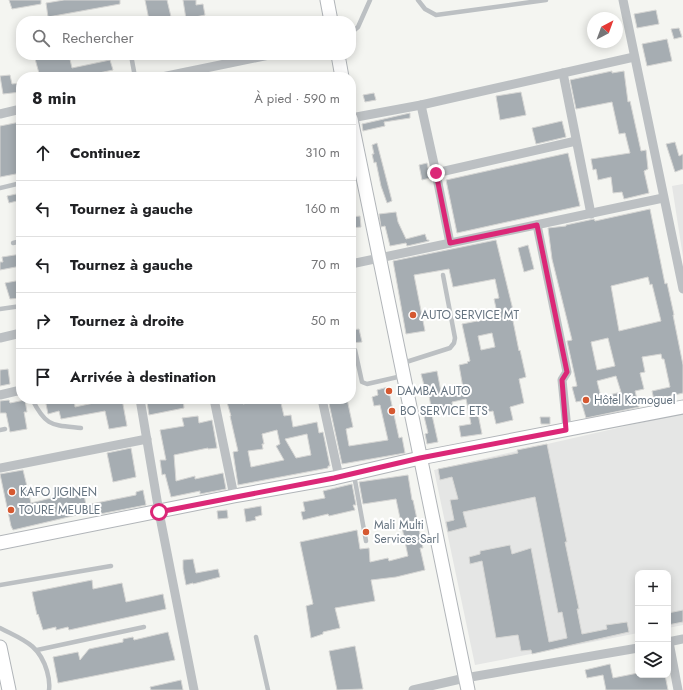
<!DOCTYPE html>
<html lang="fr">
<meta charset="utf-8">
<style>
:root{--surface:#fff;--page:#f6f6f6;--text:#202124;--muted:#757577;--line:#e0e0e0}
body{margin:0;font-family:Jost,sans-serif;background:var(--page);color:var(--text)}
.controls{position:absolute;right:12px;bottom:12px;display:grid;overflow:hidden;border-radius:8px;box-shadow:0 2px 10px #0003}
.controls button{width:36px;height:36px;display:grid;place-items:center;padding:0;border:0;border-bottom:1px solid var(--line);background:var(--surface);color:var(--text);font:20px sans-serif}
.compass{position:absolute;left:587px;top:12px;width:36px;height:36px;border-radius:50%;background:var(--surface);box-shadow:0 2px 10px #0003;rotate:41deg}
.stop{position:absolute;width:12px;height:12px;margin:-9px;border:3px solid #db2777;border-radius:50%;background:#fff}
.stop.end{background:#db2777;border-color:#fff;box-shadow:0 1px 4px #0008}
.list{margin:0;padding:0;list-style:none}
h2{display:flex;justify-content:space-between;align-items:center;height:52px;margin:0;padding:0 16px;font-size:17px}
h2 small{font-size:13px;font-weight:400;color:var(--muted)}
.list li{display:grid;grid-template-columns:26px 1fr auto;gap:12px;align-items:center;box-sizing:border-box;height:56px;padding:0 16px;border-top:1px solid var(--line)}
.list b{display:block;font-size:15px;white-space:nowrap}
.list em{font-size:13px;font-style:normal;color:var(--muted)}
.icon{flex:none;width:22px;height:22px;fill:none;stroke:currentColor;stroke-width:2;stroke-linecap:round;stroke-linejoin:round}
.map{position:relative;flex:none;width:683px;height:690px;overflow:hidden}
.search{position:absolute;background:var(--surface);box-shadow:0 2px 10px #0003;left:16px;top:16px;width:340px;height:44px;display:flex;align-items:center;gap:10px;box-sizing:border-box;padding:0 14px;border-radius:16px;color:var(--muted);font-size:15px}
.panel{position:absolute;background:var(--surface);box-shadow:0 2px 10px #0003;left:16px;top:72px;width:340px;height:332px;border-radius:16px}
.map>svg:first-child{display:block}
.built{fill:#e5e6e5}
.building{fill:#a6adb2;stroke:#d6d6d4;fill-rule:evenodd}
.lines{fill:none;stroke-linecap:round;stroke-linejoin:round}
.secondary-casing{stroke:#b1b5b9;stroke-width:15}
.lane{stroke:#bcc0c3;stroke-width:4.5}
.street{stroke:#bcc0c3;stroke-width:9}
.secondary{stroke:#fff;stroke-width:13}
.route{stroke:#db2777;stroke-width:5}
.poi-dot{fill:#d55931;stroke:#fff;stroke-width:1.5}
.labels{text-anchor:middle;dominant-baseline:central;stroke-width:4;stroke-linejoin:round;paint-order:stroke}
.poi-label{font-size:12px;fill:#667480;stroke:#fff;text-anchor:start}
</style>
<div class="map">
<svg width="683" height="690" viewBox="0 0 683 690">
<rect width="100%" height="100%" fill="#f4f5f1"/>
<!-- built -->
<g class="built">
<polygon points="683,184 683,257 672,186"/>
<polygon points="683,413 683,625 668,628 668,573 638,573 638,633 475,665 434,470"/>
</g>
<!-- building -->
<g class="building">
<polygon points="9,0 41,0 41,4 12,9"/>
<polygon points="64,0 120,0 120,4 48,17 46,3"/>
<polygon points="145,0 167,0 172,21 149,20"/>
<polygon points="183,0 196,0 196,5 203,4 205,15 186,19"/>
<polygon points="656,10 659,24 637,28 634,14"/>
<polygon points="679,28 682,37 674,39 671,29"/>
<polygon points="667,39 672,61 647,66 642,44"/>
<polygon points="34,55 69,55 72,68 110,60 113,70 80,77 40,77"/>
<polygon points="612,71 612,73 624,71 628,102 630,101 641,151 646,150 648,169 644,171 649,193 624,199 622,192 613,193 611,177 598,180 596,169 593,170 591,159 630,153 625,133 619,134 612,102 576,109 570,80"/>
<polygon points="10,75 12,84 21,83 21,92 3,94 0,76"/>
<polygon points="521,92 526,115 500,120 496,96"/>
<polygon points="374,93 376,100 365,102 363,95"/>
<polygon points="410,113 410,118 384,122 385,126 363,131 362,124"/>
<polygon points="562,121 566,137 536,144 532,128"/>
<polygon points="20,122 21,128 21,173 0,177 0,126"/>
<polygon points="675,142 679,156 683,154 683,169 675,172 666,144"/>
<polygon points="377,143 392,201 387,203 381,186 376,162 374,163 372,154 374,154 372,145"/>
<polygon points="568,153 580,206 457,233 446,180"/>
<polygon points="427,163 430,178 422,180 419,165"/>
<polygon points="21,193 21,200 9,203 7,196"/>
<path d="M650 209 665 284 667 283 674 315H673L683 365V393L654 400 652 391 670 387 664 359H662L661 354 642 357 645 372 640 373 644 389 635 391 639 407 586 418 581 401 576 402 572 387 577 386 567 341 572 340 552 259 548 228 566 226V225L594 219 595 221ZM648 277 650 285 652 284 661 321 619 331 611 286ZM608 338 615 366 597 370 591 342ZM616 376 621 392 601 397 597 381Z"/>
<polygon points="396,212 398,222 406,239 425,234 427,240 429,240 429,241 407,246 406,243 390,246 385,226 381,227 379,214"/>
<polygon points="360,216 361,227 352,228 351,217"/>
<path d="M496 240 513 310 511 311 519 351 520 350 526 377 519 379 524 403 510 407 513 420 496 424 493 411 478 414 482 434 461 437 459 426 471 424 466 399 452 402 453 409 432 412 427 385H424L421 374 437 371 441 392 463 388 459 365 468 363 467 362 470 361 462 324 498 317 494 299 499 298 495 279 453 287 449 269 414 275 425 331 406 334 393 261ZM492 333 495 347 481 350 478 336Z"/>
<polygon points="528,245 534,269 524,272 518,248"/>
<polygon points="21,254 21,266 0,270 0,262 3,262 2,257"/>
<polygon points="21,280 21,298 10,299 5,283"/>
<polygon points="359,329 362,342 351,343 351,330"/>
<polygon points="8,369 10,384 0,386 0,370"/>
<polygon points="388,387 399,438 402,437 405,453 342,464 328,399 347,399 353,427 346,429 349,446 388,440 380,405 374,406 372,397 378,395 377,390"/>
<polygon points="45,399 74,399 75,407 103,401 103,399 122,399 127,426 109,429 105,411 61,419 59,411 48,414"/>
<polygon points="153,399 183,399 184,408 149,415 147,402"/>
<path d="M226 399H242L243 404 259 400 258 399H280L284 416 291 415 293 427 317 422 319 433 323 432 330 466H328V468L238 485 233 452 238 451 230 416H231ZM277 430 280 444 276 446 284 460 251 467 248 451 263 449 262 444H264L262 434ZM307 434 311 455 296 458 285 439Z"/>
<polygon points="9,400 10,403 25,400 27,412 24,412 27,429 10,432 6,413 0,413 0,401"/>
<polygon points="430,406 438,442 427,444 425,434 428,433 422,408"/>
<polygon points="198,416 199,423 212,420 217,448 208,449 208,448 174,455 176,481 195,476 195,479 223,473 226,489 200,494 200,491 171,497 165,474 162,475 160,460 166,460 160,430 184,426 182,418"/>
<polygon points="540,417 550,417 550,424 541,424"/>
<polygon points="547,444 567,542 565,542 579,609 577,609 582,634 607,629 606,625 627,622 629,632 532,654 531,650 521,651 518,635 496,638 482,561 470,564 469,557 480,554 480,551 510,545 512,554 531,548 549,642 567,638 562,612 558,613 535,497 463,512 467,527 448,532 446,522 454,520 450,500 458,499 452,477 440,480 438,469 518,453 517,450"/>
<polygon points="131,448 136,477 113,482 107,453"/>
<polygon points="23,470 31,503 83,490 86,505 136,495 136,492 143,490 146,505 95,515 94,511 13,530 11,526 0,474"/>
<polygon points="408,475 412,500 413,500 423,548 420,548 425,570 396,577 371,580 375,601 335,608 340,628 323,632 323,634 311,638 306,606 313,604 300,542 357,530 360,549 369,548 370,562 388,558 389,561 408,556 396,499 363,504 359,482"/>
<polygon points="352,484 356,505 353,505 355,510 329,516 328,514 303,520 301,512 305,511 303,502 325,498 323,491"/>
<polygon points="261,506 262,515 255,517 256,520 246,522 244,509"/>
<polygon points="227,510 228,518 218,519 217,511"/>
<polygon points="193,559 196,573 218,569 220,577 193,584 193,583 186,585 183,569 183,560"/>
<polygon points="92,580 93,589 122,583 126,602 163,594 166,609 69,630 68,627 56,630 56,627 43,630 38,614 37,615 32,592"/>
<polygon points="683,610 683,622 668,625 668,613"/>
<polygon points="168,632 175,660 58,683 53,657 78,652 80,660 89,649 123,642 123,639 133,637 134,640"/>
<polygon points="355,646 363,689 337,690 329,651"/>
<polygon points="610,664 613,678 638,673 638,675 665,675 668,690 606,690 603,675 587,678 585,670"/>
<polygon points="181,680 183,690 151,690 150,687"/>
</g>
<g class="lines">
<!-- secondary casing -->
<g class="secondary-casing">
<g id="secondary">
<polyline points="327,0 331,21"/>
<polyline points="338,55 342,77"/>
<polyline points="351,119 468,690"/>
<polyline points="0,543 234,496 334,478 420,458 683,407"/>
<polyline points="0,647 9,690"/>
</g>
</g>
<!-- lane -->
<g class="lane">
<polyline points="418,0 425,9 436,15 546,0"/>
<polyline points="351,33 358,27 370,0"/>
<polyline points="131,55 135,77"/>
<polyline points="0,188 21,183"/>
<polyline points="13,243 21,241"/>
<polyline points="0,309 21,306"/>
<polyline points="355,350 362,382 367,384 402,376"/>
<polyline points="403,363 450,348 454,343 455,338 443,275"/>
<path d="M32 399C46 427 52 425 81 428"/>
<polyline points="0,430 5,429"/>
<polyline points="354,475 366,541"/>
<polyline points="0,585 111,566"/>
<path d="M0 628C23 640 39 644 47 671 49 678 50 683 49 690"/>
<polyline points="256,637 268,690"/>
<polyline points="37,650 144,627"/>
</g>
<!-- street -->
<g class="street">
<polyline points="623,0 683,289"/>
<polyline points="563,73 591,214"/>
<polyline points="162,77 269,55"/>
<polyline points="421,105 436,173 450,243"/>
<polyline points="0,114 21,109"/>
<polyline points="351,118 421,105 634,57"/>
<polyline points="436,173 576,141"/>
<polyline points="537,225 567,372 562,380 567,429"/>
<polyline points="351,264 663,198"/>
<polyline points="0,338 21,333"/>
<polyline points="0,395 21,390"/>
<polyline points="140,399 159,512 194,690"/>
<polyline points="214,399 234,496"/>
<polyline points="322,399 339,477"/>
<polyline points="0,468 147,439"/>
<polyline points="668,642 683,639"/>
<polyline points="669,642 678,690"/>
<polyline points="413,690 465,678 638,648"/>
</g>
<!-- secondary -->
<use href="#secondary" class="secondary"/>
</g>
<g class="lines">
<!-- route -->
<polyline class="route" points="159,512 334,478 420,458 566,430 562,380 567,372 537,225 450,243 436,173"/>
</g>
<!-- markers -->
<g class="poi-dot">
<circle cx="413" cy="315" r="4"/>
<circle cx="389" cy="391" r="4"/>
<circle cx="586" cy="400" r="4"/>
<circle cx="392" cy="411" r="4"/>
<circle cx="12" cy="492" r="4"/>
<circle cx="11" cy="510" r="4"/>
<circle cx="366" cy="532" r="4"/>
</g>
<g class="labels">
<!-- poi labels -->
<g class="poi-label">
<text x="421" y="315">AUTO SERVICE MT</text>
<text x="397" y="391">DAMBA AUTO</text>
<text x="594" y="400">Hôtel Komoguel</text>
<text x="400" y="411">BO SERVICE ETS</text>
<text x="20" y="492">KAFO JIGINEN</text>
<text x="19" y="510">TOURE MEUBLE</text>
<text x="374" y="525">Mali Multi<tspan x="374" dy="14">Services Sarl</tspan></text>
</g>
</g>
</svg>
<div class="controls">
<button>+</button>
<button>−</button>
<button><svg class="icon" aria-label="layers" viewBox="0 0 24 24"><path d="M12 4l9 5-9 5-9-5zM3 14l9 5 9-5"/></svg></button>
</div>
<svg class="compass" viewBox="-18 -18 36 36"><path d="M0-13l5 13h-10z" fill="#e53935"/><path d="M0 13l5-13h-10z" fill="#757577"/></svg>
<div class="stop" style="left:159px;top:512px"></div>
<div class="stop end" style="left:436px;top:173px"></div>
<div class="search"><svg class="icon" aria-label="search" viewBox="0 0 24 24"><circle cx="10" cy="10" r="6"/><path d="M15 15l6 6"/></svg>Rechercher</div>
<section class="panel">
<h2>8 min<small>À pied · 590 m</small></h2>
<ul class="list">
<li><svg class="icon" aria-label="ahead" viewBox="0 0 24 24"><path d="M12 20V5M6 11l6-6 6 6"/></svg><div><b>Continuez</b></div><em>310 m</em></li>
<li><svg class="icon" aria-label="left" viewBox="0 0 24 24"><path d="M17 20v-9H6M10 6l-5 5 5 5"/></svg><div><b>Tournez à gauche</b></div><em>160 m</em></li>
<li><svg class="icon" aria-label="left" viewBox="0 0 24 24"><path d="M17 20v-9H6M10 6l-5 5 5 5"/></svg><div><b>Tournez à gauche</b></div><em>70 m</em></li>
<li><svg class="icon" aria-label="right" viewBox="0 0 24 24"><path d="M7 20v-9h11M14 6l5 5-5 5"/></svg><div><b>Tournez à droite</b></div><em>50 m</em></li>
<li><svg class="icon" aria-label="arrive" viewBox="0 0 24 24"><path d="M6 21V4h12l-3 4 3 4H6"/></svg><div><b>Arrivée à destination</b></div></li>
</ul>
</section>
</div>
